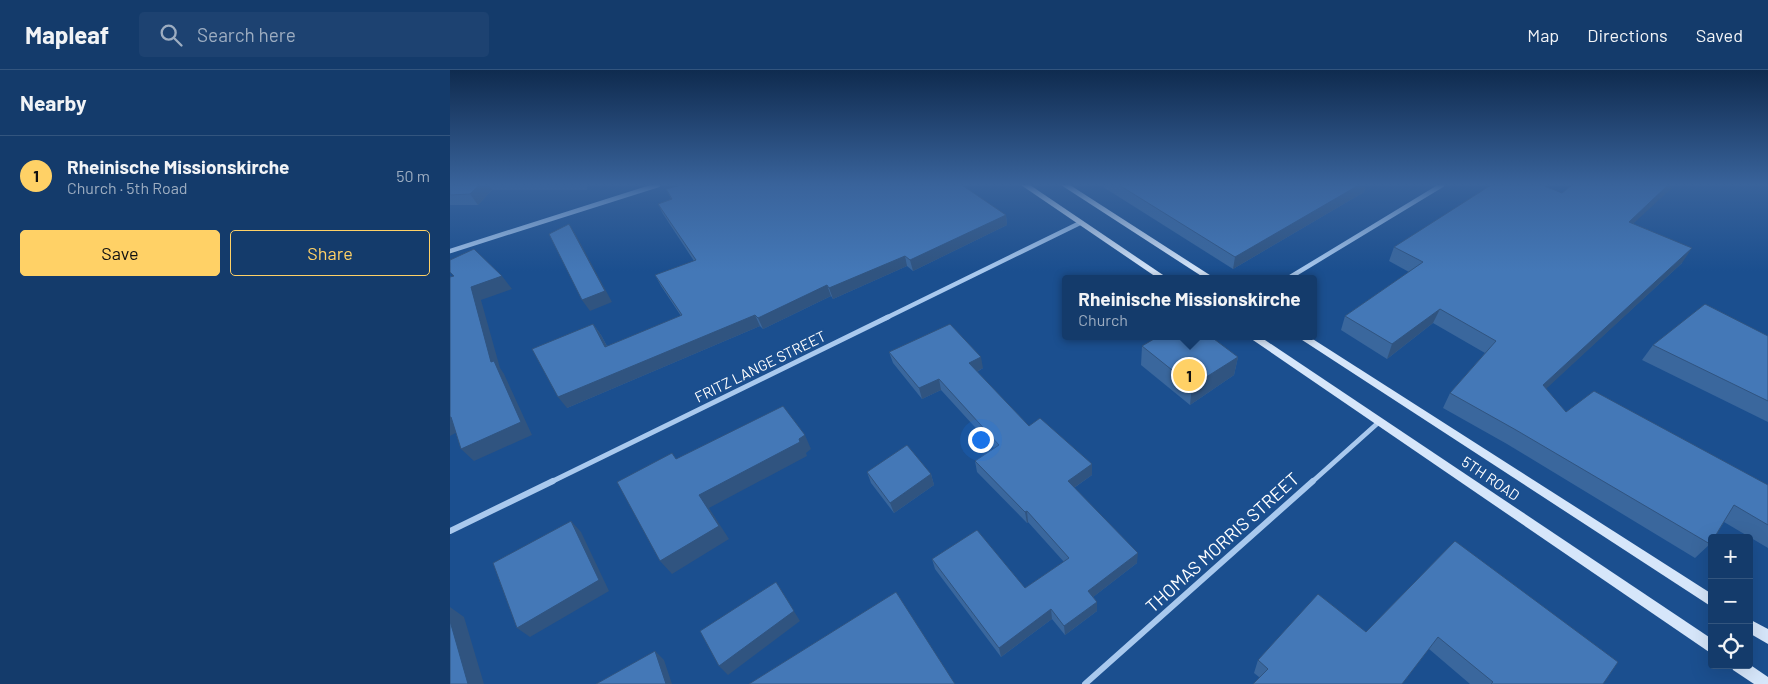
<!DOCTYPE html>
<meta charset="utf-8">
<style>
:root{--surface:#143b6b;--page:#1d4271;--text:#f1f3f6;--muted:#9dadc1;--line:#33557e;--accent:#ffd166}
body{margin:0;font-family:Barlow,sans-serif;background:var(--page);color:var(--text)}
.controls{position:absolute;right:15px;bottom:15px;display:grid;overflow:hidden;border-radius:5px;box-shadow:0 5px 20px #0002}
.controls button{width:45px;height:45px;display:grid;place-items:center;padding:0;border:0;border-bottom:1px solid var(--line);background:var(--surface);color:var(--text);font:25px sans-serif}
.you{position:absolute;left:530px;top:369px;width:18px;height:18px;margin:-12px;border:4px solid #fff;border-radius:50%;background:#1a73e8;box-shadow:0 0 0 8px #1a73e833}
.badge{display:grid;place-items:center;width:32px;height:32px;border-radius:50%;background:var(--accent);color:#111;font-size:16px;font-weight:700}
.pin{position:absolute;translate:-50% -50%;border:2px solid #fff;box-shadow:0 1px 5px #0006}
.popup{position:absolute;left:612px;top:205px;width:255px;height:65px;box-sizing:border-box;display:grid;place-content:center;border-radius:5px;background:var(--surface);filter:drop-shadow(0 1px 4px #0005);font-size:16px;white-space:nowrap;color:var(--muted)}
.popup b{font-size:19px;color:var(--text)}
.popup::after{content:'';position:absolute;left:50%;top:100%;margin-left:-10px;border:10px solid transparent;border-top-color:var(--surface)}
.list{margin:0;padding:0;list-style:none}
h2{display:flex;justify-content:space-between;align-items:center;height:65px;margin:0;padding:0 20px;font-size:21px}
h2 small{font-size:16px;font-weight:400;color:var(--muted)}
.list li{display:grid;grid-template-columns:32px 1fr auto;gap:15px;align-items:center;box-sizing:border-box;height:80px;padding:0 20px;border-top:1px solid var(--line)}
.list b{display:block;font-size:19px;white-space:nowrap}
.list p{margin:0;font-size:16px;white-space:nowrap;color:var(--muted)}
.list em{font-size:16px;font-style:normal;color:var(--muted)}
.actions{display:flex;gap:10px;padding:15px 20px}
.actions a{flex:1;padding:11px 0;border:1px solid var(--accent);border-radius:5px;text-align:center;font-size:18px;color:var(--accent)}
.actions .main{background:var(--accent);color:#111}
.icon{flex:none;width:28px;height:28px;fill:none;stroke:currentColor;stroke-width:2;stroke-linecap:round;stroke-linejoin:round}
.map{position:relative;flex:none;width:1318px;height:614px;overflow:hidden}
header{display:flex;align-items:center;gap:30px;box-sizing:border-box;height:70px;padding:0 25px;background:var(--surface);border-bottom:1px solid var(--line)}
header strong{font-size:24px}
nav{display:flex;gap:28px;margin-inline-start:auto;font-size:18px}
.search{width:350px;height:45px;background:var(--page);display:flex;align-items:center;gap:12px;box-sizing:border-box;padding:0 18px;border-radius:5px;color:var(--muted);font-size:19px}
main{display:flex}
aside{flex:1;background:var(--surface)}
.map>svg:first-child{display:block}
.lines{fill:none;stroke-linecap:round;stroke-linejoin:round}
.minor-far2{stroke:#a9c9ee;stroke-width:4.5}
.minor-far1{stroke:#a9c9ee;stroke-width:5}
.minor{stroke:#a9c9ee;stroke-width:6}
.secondary{fill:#d6e6fa;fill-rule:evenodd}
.wall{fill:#3a679d}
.shaded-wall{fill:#305480}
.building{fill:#4478b7;stroke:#305480}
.labels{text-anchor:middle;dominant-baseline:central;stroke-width:4;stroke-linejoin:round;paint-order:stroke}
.street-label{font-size:15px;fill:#fff;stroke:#1b4f8f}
.near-street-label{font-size:18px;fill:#fff;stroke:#1b4f8f}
</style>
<header>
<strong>Mapleaf</strong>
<div class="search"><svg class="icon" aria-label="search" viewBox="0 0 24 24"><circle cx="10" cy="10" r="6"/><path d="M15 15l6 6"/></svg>Search here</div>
<nav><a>Map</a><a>Directions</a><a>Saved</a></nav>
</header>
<main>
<aside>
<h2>Nearby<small></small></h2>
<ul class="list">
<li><span class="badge">1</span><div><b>Rheinische Missionskirche</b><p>Church · 5th Road</p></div><em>50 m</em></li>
</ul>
<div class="actions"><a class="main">Save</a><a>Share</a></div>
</aside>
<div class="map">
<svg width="1318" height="614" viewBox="0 0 1318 614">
<rect width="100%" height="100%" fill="#1b4f8f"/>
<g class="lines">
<!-- minor-far2 -->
<g class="minor-far2">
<polyline points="0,181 208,115"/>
<polyline points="837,209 992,115"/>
<polyline points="436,248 630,153"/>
</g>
<!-- minor-far1 -->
<g class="minor-far1">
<polyline points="101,412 438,247"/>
<polyline points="862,412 929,352"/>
</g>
<!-- minor -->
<g class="minor">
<polyline points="0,461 103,411"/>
<polyline points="635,614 863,411"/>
</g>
<!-- secondary -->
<g class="secondary">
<polygon points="571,115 580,115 719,209 709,209"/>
<polygon points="611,115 620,115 766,209 756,209"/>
<polygon points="797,266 809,266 1262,569 1262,584"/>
<polygon points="846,266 858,266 1262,524 1262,537"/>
<polygon points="1299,549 1318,559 1318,574 1299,563"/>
<polygon points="1299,594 1318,607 1318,614 1304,614 1283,600 1281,595"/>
</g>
</g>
<!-- wall -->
<g class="wall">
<polygon points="0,115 137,115 137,120 42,120 28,135 0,135"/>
<polygon points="246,115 516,118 556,145 557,155 463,201 457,196 383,229 381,226 313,259 310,256 117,338 143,254 151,265 157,276 231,246 211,216 205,205 244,191 213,144 208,134 221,129 216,119"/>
<polygon points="650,115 916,115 914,122 783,199"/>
<polygon points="1183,153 1232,193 1095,319 1116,342 1318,415 1318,478 1274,452 1260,474 1245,488 1057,374 993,338 1000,323 1035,283 983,253 937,289 891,260 895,246 959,202 939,191 944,177"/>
<polygon points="1318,266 1318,352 1192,290 1203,275"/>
<polygon points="692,276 788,287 784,305 740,335 691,295"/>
<polygon points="439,282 533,298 527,302 579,356 642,405 624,418 687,493 643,527 647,532 647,541 615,565 602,549 551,587 485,499 482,489 575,518 614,492 578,452 577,453 527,402 525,391 544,378 491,320 472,329 443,293"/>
<polygon points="417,402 481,404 484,415 444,443 421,413"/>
<polygon points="1005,471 1153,614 1020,614 979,579 809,607 804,603 808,590 916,562"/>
</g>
<!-- shaded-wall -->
<g class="shaded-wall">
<polygon points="29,115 38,115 42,120 28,135 20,124"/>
<polygon points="907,115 916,115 914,122 783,199 785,187"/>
<polygon points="1218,115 1225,115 1170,166 1179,152"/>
<polygon points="556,145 557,155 463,201 460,190"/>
<polygon points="119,154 126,165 162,232 140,241 132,230"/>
<polygon points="1242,178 1232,193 1084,330 1093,315"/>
<polygon points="455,186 457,196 383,229 379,218"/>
<polygon points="52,206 62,219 31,230 50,298 54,304 82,365 24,391 11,379 41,292 21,217"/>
<polygon points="377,215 381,226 313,259 308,248"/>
<polygon points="990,239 983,253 937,289 942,274"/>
<polygon points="305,245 310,256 117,338 108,327"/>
<polygon points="143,254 151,265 163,288 155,277"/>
<polygon points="531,287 533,298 521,305 519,293"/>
<polygon points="788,287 784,305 740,335 742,316"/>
<polygon points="489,309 491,320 472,329 469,318"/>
<polygon points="0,347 1,347 13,359 0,366"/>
<polygon points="355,365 361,379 356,383 357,386 259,438 279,469 222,504 210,491 249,425"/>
<polygon points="642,394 642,405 618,422 618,411"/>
<polygon points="481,404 484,415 444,443 440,433"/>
<polygon points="577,441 578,452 577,453 575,442"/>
<polygon points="121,451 131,462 159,521 80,567 67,558"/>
<polygon points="688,483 687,493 638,531 638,521"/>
<polygon points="326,512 350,551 278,605 269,596"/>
<polygon points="647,532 647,541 615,565 614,556"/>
<polygon points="0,537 14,547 34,614 18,614 0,551"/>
<polygon points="601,539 602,549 551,587 549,578"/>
<polygon points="205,581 214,590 222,614 216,614"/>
</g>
<!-- building -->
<g class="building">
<polygon points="0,115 29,115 20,124 0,125"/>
<polygon points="231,115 512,115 556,145 460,190 455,186 379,218 377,215 308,248 305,245 108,327 82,279 143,254 155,277 232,245 205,205 246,190 208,134 222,129 216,119"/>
<polygon points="669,115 909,115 785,187"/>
<polygon points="1041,115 1092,115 1112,123 1122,115 1218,115 1179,152 1242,178 1093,315 1116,342 1144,321 1318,415 1318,455 1284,435 1264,468 1262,468 1262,471 1260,474 1066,360 1000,323 1046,271 990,239 942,274 895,246 973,192 944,177"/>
<polygon points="119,154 155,221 132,230 99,164"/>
<polygon points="24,179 52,206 21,217 41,292 44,291 71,352 11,379 1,347 0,347 0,207 4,206 0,202 0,190"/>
<polygon points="1255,234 1318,266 1318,331 1203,275"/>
<polygon points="500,254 531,287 519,293 579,356 590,348 642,394 618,411 688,483 638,521 647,532 614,556 601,539 549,578 482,489 527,460 575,518 619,488 577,441 575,442 525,391 549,375 489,309 469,318 439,282"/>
<polygon points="709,266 760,266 788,287 742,316 692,276"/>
<polygon points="333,336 355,365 349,369 350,372 249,425 269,456 210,491 167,412 222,383 226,389"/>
<polygon points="457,375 481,404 440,433 417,402"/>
<polygon points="121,451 149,510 67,558 43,493"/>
<polygon points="1005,471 1168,592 1153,614 1041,614 1043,612 988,567 952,614 803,614 818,599 808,590 868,524 916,562"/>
<polygon points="326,512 344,541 269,596 250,561"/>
<polygon points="446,522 505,614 299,614"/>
<polygon points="0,551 18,614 0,614"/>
<polygon points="205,581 216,614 146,614"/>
</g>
<!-- sky -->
<linearGradient id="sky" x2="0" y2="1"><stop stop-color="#0f2b4f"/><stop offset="0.57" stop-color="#39639b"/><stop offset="1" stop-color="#39639b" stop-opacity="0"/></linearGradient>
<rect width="1318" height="201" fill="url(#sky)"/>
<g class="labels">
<!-- street labels -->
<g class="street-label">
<text transform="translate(310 296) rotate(-26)">FRITZ LANGE STREET</text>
<text transform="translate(1041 408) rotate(34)">5TH ROAD</text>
</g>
<!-- near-street labels -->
<g class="near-street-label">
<text transform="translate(772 472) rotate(-42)">THOMAS MORRIS STREET</text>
</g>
</g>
</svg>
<div class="controls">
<button>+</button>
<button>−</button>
<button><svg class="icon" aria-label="locate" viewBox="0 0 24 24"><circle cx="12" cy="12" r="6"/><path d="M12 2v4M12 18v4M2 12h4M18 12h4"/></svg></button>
</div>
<div class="you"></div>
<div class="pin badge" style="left:739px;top:305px">1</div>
<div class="popup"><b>Rheinische Missionskirche</b>Church</div>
</div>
</main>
